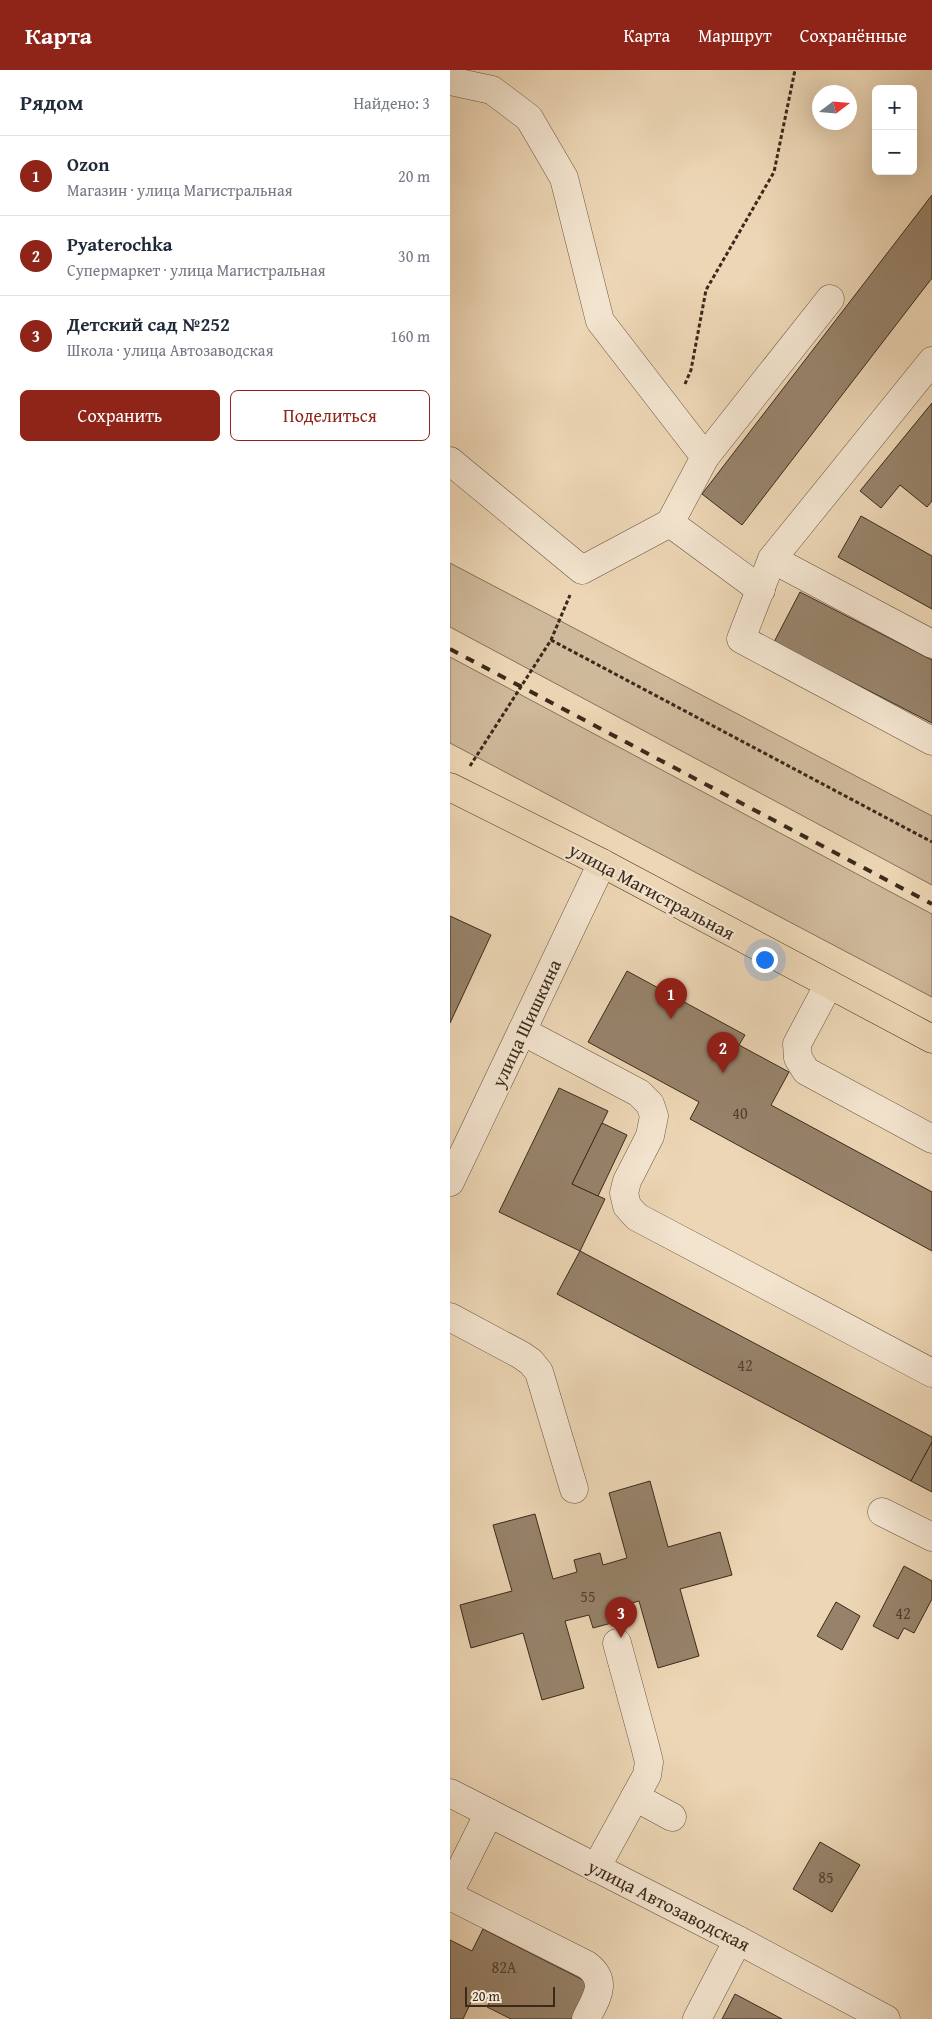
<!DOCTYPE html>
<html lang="ru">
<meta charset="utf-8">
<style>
:root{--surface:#fff;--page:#f2f2f3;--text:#1f2937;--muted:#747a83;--line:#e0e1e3;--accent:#8f2418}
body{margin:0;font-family:"Gentium Book Plus",serif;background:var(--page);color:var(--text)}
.controls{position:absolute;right:15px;top:15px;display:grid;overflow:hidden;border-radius:8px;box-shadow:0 5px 20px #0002}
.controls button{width:45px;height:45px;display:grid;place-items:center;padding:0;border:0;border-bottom:1px solid var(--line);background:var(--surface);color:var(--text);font:25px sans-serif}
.compass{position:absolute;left:362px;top:15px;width:45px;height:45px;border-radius:50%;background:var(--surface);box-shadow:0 5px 20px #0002;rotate:74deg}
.scale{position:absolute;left:15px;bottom:12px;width:90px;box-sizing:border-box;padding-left:5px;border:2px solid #3a2a1b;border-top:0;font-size:14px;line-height:18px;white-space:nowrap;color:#3a2a1b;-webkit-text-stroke:4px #f3e4cf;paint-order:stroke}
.you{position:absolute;left:314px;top:889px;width:18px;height:18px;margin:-12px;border:4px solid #fff;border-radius:50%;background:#1a73e8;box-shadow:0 0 0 8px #1a73e833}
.badge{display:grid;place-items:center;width:32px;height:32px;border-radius:50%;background:var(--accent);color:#fff;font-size:16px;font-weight:700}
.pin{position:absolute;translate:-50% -41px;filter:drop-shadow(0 1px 2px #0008)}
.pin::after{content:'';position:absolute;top:26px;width:18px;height:15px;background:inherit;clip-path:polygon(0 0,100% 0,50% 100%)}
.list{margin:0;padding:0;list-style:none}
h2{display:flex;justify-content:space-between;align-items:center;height:65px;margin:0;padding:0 20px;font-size:21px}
h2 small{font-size:16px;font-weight:400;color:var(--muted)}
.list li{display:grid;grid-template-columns:32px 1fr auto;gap:15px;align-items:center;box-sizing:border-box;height:80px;padding:0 20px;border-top:1px solid var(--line)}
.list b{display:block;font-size:19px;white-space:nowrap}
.list p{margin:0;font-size:16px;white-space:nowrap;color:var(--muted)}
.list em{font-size:16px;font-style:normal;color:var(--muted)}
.actions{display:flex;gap:10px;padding:15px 20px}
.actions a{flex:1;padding:11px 0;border:1px solid var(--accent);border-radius:8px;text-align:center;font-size:18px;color:var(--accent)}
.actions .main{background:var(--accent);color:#fff}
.map{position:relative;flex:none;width:482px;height:1949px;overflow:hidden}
header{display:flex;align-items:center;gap:30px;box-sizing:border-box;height:70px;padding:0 25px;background:var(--accent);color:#fff}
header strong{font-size:24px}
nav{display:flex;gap:28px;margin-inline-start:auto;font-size:18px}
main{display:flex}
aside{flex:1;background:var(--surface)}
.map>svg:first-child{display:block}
.green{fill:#cfb99b;stroke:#84725b}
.building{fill:#97836b;stroke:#3a2a1b}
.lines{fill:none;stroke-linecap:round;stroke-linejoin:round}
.minor-casing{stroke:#675542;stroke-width:29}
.major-casing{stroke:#3a2a1b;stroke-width:29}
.path{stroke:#3a2a1b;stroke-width:3;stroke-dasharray:4 2.5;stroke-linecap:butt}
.minor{stroke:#f3e4cf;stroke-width:28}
.major{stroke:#edd6b5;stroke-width:28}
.rail{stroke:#3a2a1b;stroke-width:4;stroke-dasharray:9 9;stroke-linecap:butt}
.labels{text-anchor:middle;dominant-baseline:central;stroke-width:4.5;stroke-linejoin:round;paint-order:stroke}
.number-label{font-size:16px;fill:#51402f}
.street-label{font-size:19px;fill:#3a2a1b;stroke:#f3e4cf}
</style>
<header>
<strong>Карта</strong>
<nav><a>Карта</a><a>Маршрут</a><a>Сохранённые</a></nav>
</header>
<main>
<aside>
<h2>Рядом<small>Найдено: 3</small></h2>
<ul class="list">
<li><span class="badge">1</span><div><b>Ozon</b><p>Магазин · улица Магистральная</p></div><em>20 m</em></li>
<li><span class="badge">2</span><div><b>Pyaterochka</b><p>Супермаркет · улица Магистральная</p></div><em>30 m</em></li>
<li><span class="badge">3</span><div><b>Детский сад №252</b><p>Школа · улица Автозаводская</p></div><em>160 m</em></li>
</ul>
<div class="actions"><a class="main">Сохранить</a><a>Поделиться</a></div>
</aside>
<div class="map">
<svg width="482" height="1949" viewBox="0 0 482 1949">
<rect width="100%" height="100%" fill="#edd6b5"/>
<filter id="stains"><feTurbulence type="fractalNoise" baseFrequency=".004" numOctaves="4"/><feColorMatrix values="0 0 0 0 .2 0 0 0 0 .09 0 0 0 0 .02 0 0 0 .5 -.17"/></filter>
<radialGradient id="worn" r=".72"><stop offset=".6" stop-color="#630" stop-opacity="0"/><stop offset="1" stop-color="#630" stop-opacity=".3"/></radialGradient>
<!-- green -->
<g class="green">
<polygon points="0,493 482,746 482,815 0,557"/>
<polygon points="0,587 482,844 482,927 0,673"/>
</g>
<!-- building -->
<g class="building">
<polygon points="482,125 482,208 292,455 252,424"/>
<polygon points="482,333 482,431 477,437 450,415 431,438 410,421"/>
<polygon points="411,446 482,486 482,539 388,487"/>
<polygon points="350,522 482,590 482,653 324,572"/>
<polygon points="0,846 41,865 0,953"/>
<polygon points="177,901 295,965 289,975 339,1002 321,1035 482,1122 482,1181 240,1049 249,1032 138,972"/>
<polygon points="109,1018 158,1041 122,1114 155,1129 130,1181 49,1142"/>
<polygon points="152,1053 177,1065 148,1126 122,1114"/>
<polygon points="130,1181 482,1367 482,1372 461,1411 107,1224"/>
<polygon points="482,1372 482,1422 461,1411"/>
<polygon points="200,1411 218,1477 270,1462 282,1505 230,1519 249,1586 208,1598 189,1531 165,1538 169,1551 143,1558 139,1545 115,1551 134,1618 92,1630 73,1563 21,1578 10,1535 62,1521 43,1455 85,1444 103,1509 127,1502 124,1490 150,1483 153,1495 177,1488 159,1423"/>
<polygon points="454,1496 482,1511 482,1529 464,1563 454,1558 448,1569 423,1556"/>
<polygon points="386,1532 410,1546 392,1580 367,1566"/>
<polygon points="370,1772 410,1795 382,1842 343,1819"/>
<polygon points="33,1859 139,1913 122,1949 61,1949 37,1937 40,1931 25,1924 13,1949 0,1949 0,1870 22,1881"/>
<polygon points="285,1924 332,1949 272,1949"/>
</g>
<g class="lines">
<!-- minor casing -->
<g class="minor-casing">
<g id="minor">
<polyline points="0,11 42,20 79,48 114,108 150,251 255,387 220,453 311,520"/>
<polyline points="482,291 322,489 291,569 482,671"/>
<polyline points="255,387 380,229"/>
<polyline points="0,391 132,500 220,453"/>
<polyline points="322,489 482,574"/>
<polyline points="379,914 347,974 348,988 356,1001 482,1069"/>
<polyline points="72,961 189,1023 200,1034 204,1046 200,1066 177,1111 174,1123 177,1136 187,1147 482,1303"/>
<polyline points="0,1112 152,793"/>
<polyline points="0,1247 71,1285 81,1292 89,1302 124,1419"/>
<polyline points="432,1442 482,1467"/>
<polyline points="0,1723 288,1870 436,1949"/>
<polyline points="185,1727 222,1747"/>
<polyline points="146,1798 197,1705 199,1692 195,1676 167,1573"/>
<polyline points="0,1821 39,1743"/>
<path d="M0 1826 137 1895C159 1912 146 1928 136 1949"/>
<polyline points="247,1949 288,1870"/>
</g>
</g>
<!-- major casing -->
<g class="major-casing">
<polyline id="major" points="0,717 152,793 482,969"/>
</g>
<!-- path -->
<g class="path">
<polyline points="235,314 241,300 256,220 324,102 345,0"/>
<polyline points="101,570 482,772"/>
<polyline points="20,696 101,570 120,525"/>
</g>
<!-- minor -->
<use href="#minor" class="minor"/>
<!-- major -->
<use href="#major" class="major"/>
<!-- rail -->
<polyline class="rail" points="0,579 482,834"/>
</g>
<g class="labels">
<!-- number labels -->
<g class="number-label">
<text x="290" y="1043">40</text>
<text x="295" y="1295">42</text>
<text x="138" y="1526">55</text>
<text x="453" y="1543">42</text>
<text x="376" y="1807">85</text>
<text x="54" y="1897">82А</text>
</g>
<!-- street labels -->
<g class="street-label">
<text transform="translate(202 821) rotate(28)">улица Магистральная</text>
<text transform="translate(76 953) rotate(-65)">улица Шишкина</text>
<text transform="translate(219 1835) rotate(27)">улица Автозаводская</text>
</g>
</g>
<rect width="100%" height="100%" filter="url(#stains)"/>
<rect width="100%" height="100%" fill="url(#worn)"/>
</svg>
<div class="controls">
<button>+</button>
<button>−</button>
</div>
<svg class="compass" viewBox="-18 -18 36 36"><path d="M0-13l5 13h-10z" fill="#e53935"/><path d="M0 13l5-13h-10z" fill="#747a83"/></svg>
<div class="scale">20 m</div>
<div class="you"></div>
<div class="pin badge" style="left:221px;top:949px">1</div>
<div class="pin badge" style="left:273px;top:1003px">2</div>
<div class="pin badge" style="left:171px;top:1568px">3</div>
</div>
</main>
